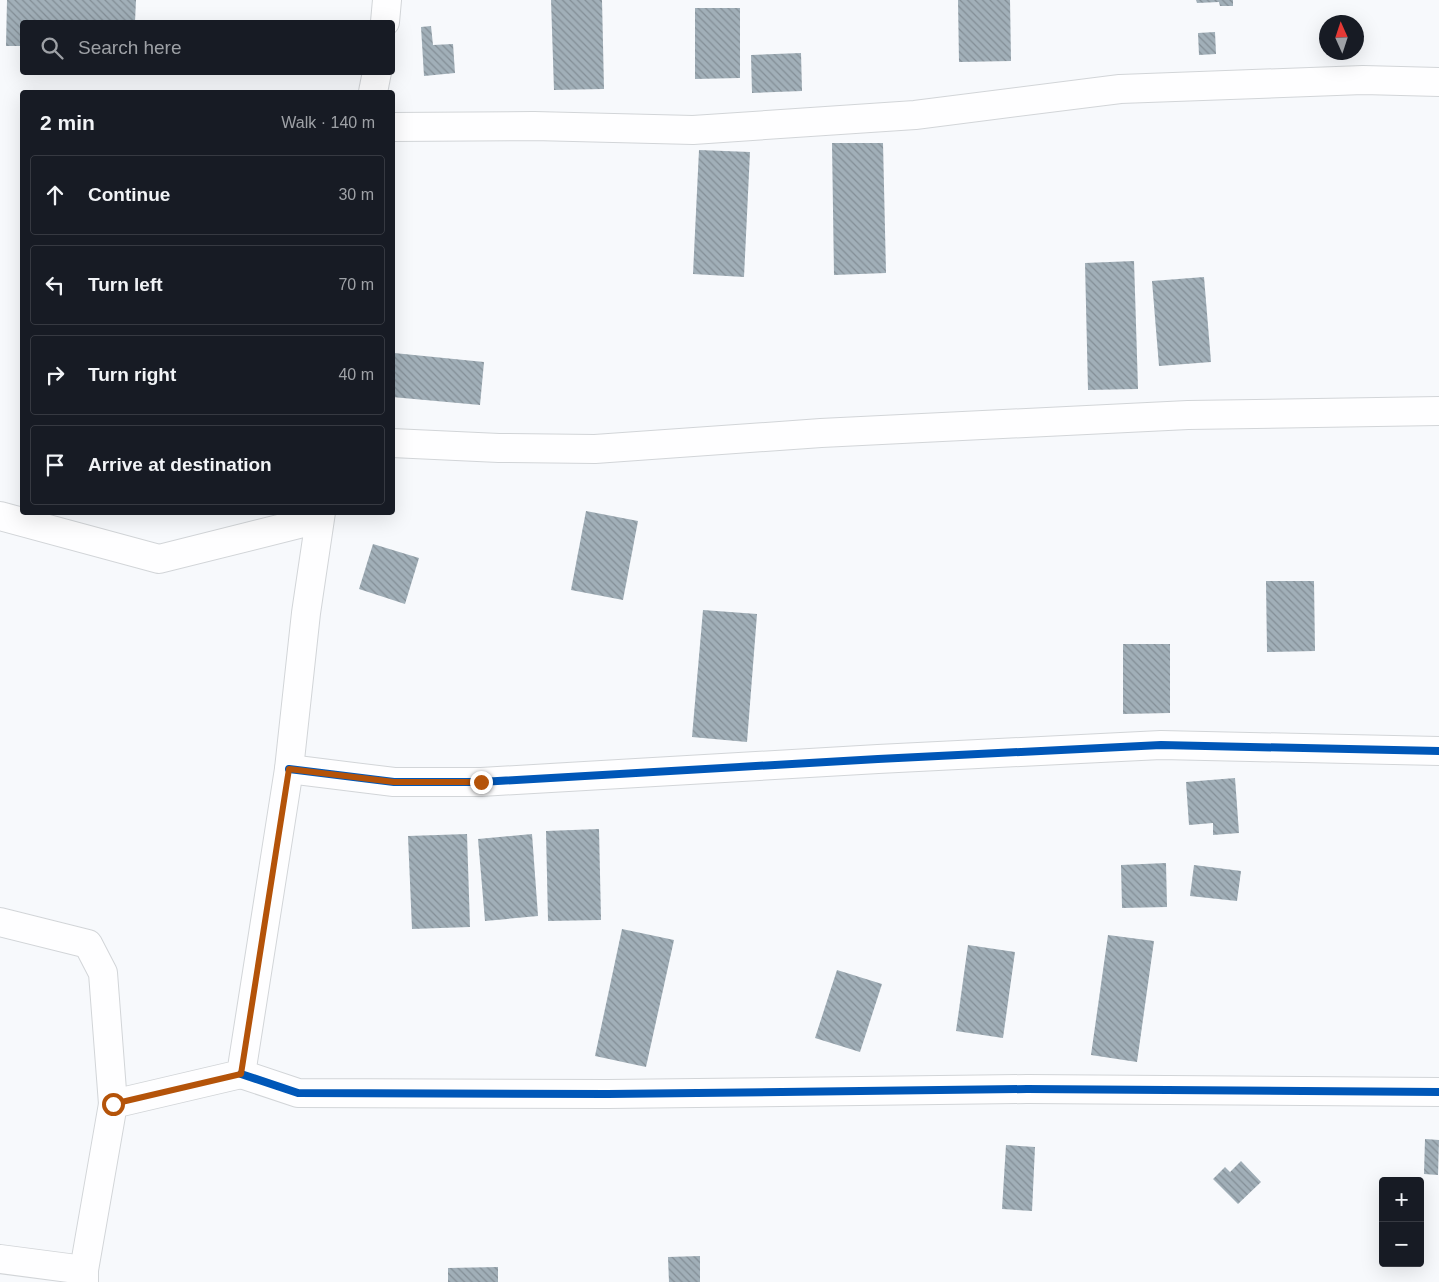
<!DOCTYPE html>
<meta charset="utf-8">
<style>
:root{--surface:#171b24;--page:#20242c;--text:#f1f3f6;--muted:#9ea1a6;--line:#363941}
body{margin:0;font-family:Helvetica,sans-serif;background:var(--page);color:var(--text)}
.controls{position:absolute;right:15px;bottom:15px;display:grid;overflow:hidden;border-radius:5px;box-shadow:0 5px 20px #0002}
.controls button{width:45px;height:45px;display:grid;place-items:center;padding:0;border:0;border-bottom:1px solid var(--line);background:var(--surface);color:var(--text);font:25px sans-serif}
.compass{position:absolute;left:1319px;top:15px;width:45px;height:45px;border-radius:50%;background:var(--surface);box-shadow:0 5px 20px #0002;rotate:357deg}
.stop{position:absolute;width:15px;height:15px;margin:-11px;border:4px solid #b45309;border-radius:50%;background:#fff}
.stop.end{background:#b45309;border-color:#fff;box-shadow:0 1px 5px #0008}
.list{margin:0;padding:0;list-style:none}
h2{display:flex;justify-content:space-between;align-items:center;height:65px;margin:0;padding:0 20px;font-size:21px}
h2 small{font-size:16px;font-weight:400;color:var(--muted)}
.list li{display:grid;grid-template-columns:32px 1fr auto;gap:15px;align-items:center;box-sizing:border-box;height:80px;margin:0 10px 10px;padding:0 10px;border:1px solid var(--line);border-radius:5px}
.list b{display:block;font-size:19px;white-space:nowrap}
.list em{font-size:16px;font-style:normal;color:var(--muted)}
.icon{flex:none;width:28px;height:28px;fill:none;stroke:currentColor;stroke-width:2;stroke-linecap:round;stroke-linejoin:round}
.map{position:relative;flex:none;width:1439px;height:1282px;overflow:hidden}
.search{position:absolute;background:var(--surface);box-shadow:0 5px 20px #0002;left:20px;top:20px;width:375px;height:55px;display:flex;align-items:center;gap:12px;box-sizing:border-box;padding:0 18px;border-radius:5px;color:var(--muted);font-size:19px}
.panel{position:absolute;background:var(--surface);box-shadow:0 5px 20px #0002;left:20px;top:90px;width:375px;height:425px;border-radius:5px}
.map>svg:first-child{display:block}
.building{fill:url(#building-back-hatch)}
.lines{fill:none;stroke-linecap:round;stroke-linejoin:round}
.minor-casing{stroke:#d2d5d8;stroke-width:30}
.minor{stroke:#fefeff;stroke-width:28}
.cycleway-casing{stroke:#fff;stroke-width:11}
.cycleway{stroke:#0057b8;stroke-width:8}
.route{stroke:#b45309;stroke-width:6}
</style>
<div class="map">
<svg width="1439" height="1282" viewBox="0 0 1439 1282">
<defs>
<pattern id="building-back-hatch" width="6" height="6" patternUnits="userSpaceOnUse" patternTransform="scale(1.25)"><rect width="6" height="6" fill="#a1afb8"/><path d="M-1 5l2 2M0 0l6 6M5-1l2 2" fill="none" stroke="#838e96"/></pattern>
</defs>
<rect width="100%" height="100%" fill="#f7f9fc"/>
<!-- building -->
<g class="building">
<polygon points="7,0 136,0 135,22 95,21 95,22 22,22 22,46 6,46"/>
<polygon points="551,0 602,0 604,89 554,90"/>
<polygon points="958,0 1010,0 1011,61 959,62"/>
<polygon points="1196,0 1233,0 1233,6 1220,6 1219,2 1197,3"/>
<polygon points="695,8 740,8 740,78 695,79"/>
<polygon points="431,26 433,45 453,44 455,73 424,76 421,27"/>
<polygon points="1215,32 1216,54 1199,55 1198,33"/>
<polygon points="801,53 802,91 752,93 751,55"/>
<polygon points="832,143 883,143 886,273 834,275"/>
<polygon points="699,150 750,152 744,277 693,274"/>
<polygon points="1134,261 1138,389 1088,390 1085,263"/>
<polygon points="1204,277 1211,362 1159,366 1152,281"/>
<polygon points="394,353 484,362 480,405 392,397"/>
<polygon points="586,511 638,521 623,600 571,590"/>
<polygon points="373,544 419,558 405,604 359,589"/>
<polygon points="1266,581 1314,581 1315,651 1267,652"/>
<polygon points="703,610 757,614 747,742 692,737"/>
<polygon points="1123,644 1170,644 1170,713 1123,714"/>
<polygon points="1235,778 1239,833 1213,835 1213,823 1189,825 1186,782"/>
<polygon points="599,829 601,920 548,921 546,831"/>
<polygon points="467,834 470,927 412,929 408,836"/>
<polygon points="532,834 538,916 485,921 478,839"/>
<polygon points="1166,863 1167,907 1122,908 1121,865"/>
<polygon points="1194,865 1241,871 1237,901 1190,896"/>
<polygon points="622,929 674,940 646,1067 595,1056"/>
<polygon points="1108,935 1154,941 1137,1062 1091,1055"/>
<polygon points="968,945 1015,952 1003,1038 956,1031"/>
<polygon points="837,970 882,984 860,1052 815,1038"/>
<polygon points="1425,1139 1439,1140 1438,1175 1424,1174"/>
<polygon points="1006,1145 1035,1147 1032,1211 1002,1209"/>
<polygon points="1241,1161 1261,1182 1238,1204 1213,1179 1225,1167 1230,1172"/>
<polygon points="700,1256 700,1282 669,1282 668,1257"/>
<polygon points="498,1267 498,1282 448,1282 448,1268"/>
</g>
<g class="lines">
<!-- minor casing -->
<g class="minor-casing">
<g id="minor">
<polyline points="385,22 387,0"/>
<polyline points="373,92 377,72"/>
<polyline points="392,127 534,126 693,130 915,115 1120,89 1363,80 1439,82"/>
<polyline points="392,443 499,448 595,449 821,433 1188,415 1439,411"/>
<polyline points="0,516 159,559 319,519"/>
<polyline points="289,769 394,782 481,782 878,759 1161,745 1439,751"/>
<polyline points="0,922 88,944 103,973 113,1104"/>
<polyline points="241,1074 298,1093 608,1094 1027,1089 1439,1092"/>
<polyline points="0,1259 84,1270"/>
<polyline points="84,1282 84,1270 113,1104 241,1074 289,769 306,613 321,512"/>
</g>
</g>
<!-- minor -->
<use href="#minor" class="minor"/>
<!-- cycleway casing -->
<g class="cycleway-casing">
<g id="cycleway">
<polyline points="289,769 394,782 481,782 878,759 1161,745 1439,751"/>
<polyline points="241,1074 298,1093 608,1094 1027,1089 1439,1092"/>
</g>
</g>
<!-- cycleway -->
<use href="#cycleway" class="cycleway"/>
</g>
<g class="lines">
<!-- route -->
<polyline class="route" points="113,1104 241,1074 289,769 394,782 481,782"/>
</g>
</svg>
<div class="controls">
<button>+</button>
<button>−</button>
</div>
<svg class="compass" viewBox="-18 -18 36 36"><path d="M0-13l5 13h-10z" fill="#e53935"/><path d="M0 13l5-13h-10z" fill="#9ea1a6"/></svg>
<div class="stop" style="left:113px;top:1104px"></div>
<div class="stop end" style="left:481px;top:782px"></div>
<div class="search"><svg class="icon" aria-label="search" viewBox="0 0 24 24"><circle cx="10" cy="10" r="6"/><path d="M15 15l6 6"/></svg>Search here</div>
<section class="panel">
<h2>2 min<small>Walk · 140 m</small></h2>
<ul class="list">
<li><svg class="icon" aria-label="ahead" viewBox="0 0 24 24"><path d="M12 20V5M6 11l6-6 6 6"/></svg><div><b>Continue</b></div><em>30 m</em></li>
<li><svg class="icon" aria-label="left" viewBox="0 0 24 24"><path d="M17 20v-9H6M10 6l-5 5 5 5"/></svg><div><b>Turn left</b></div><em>70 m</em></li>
<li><svg class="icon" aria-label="right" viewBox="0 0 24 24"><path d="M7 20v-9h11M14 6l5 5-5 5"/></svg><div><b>Turn right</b></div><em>40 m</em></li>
<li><svg class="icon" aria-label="arrive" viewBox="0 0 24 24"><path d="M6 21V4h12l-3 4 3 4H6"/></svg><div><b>Arrive at destination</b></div></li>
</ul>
</section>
</div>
